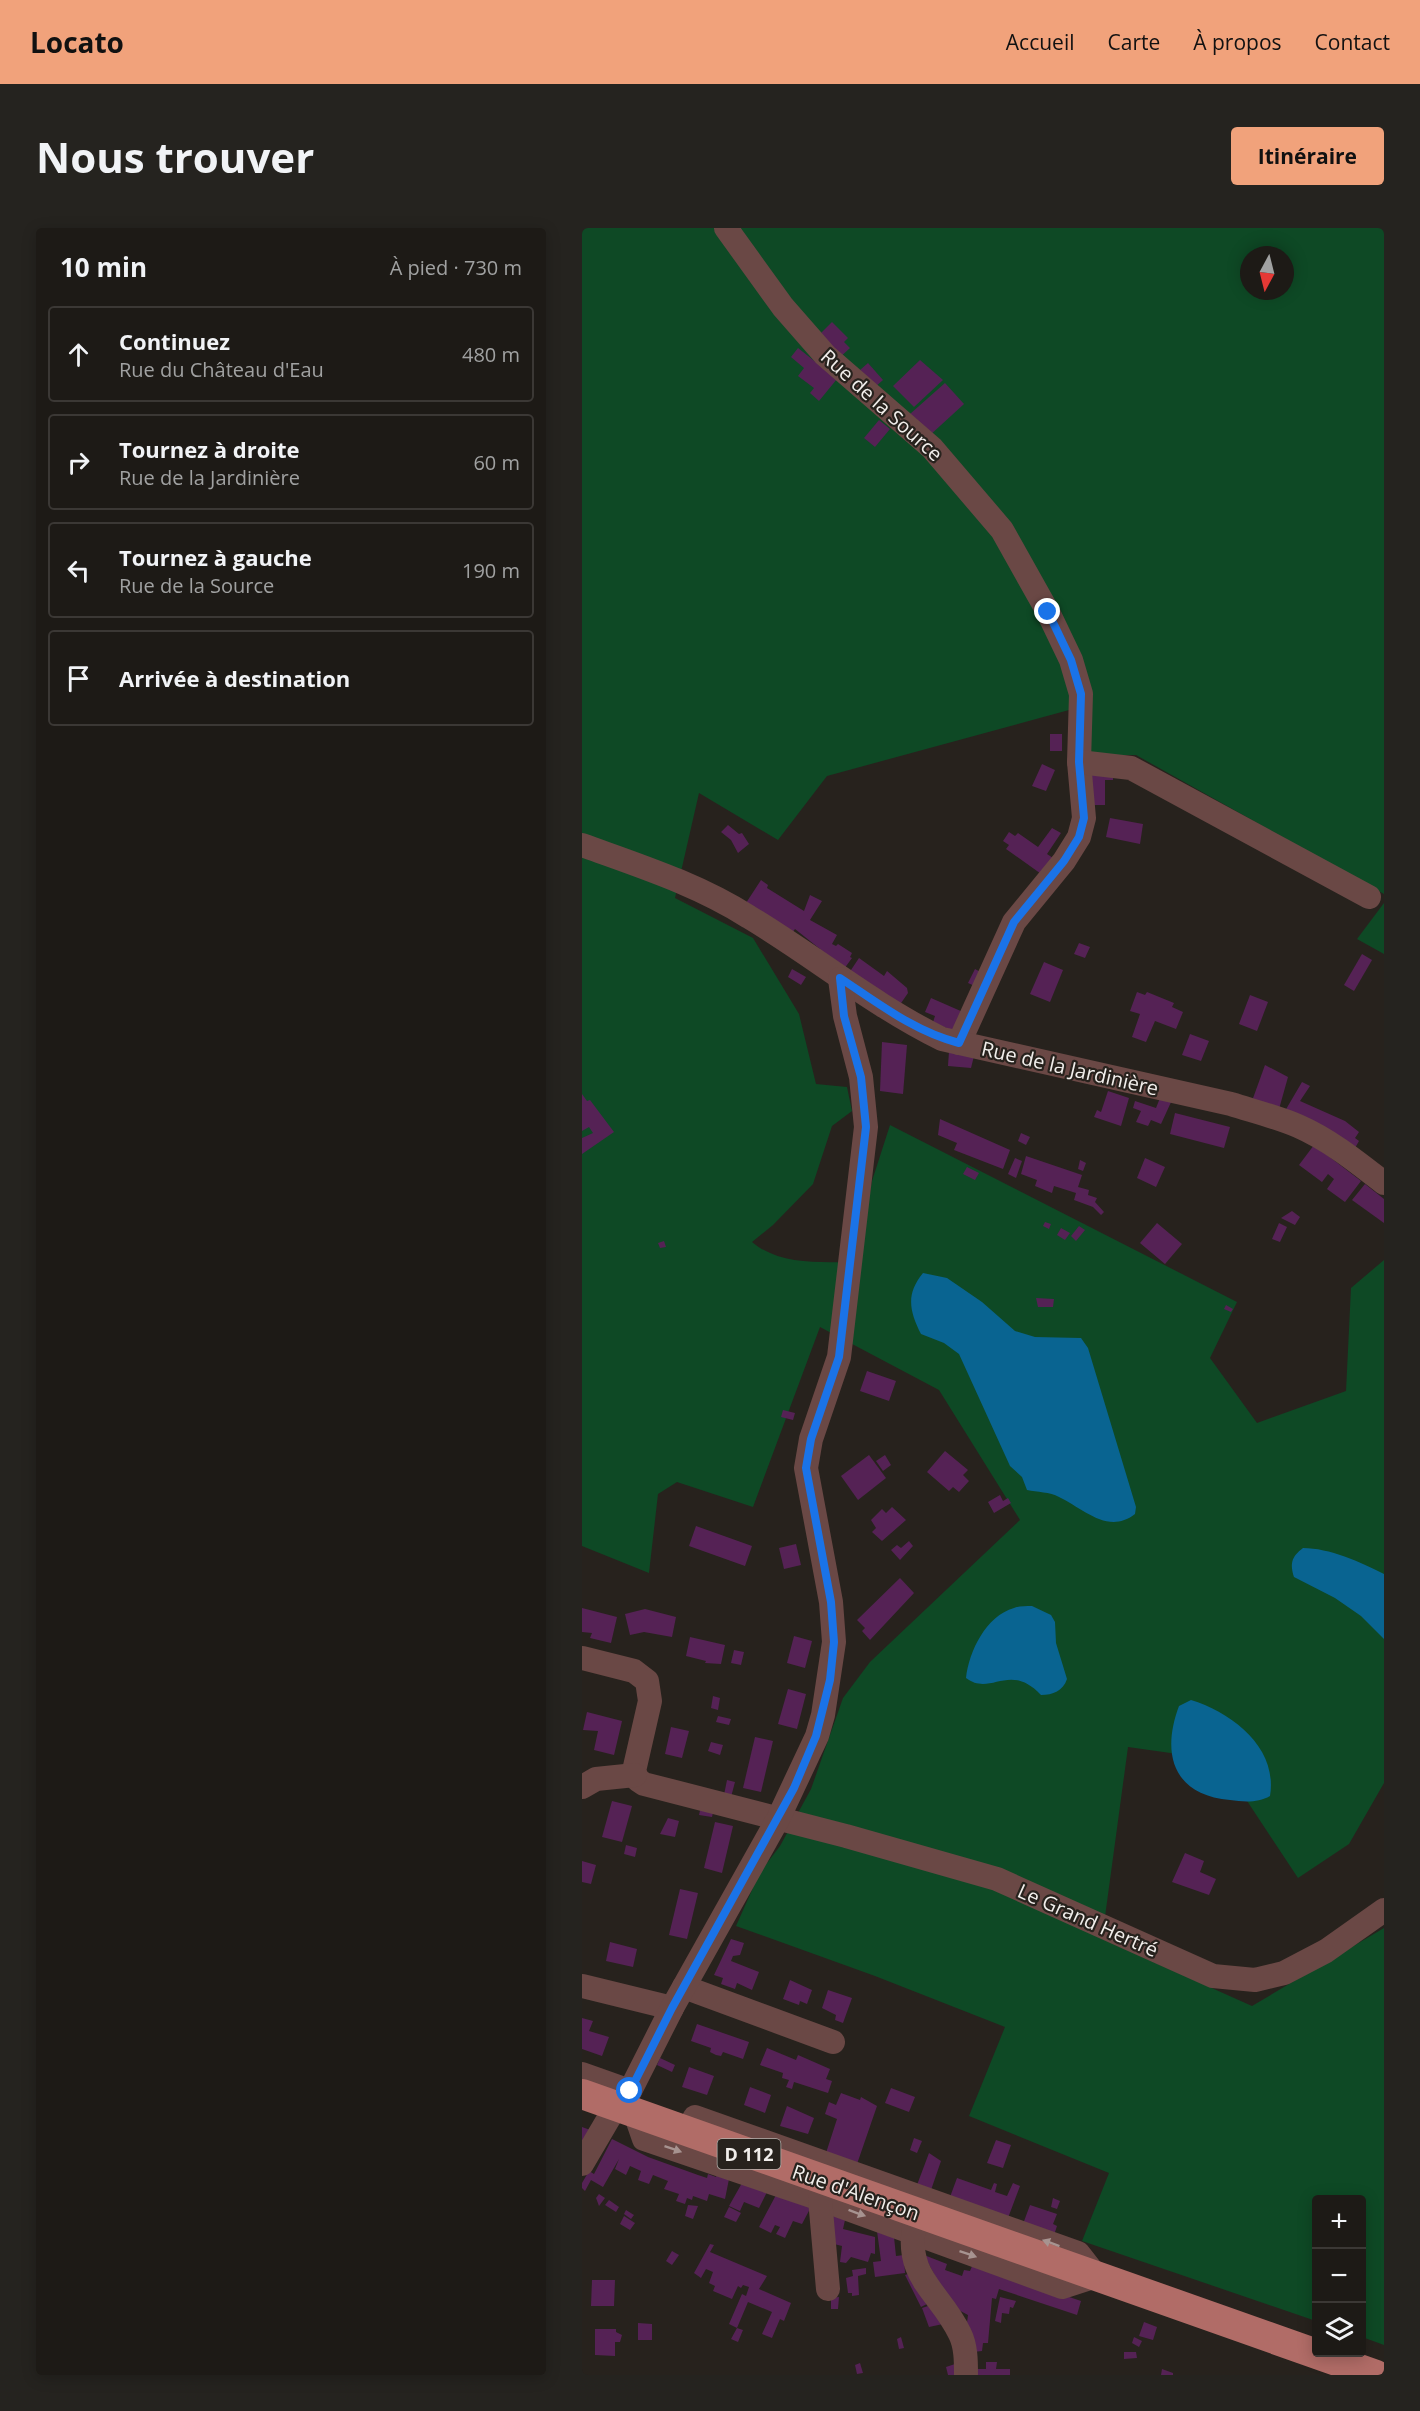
<!DOCTYPE html>
<html lang="fr">
<meta charset="utf-8">
<style>
:root{--surface:#1d1a16;--page:#25231f;--text:#f1f3f6;--muted:#a0a1a1;--line:#3b3835;--accent:#f1a27b}
body{margin:0;font-family:"Open Sans",sans-serif;background:var(--page);color:var(--text)}
.controls{position:absolute;right:18px;bottom:18px;display:grid;overflow:hidden;border-radius:6px;box-shadow:0 3px 15px #0003}
.controls button{width:54px;height:54px;display:grid;place-items:center;padding:0;border:0;border-bottom:2px solid var(--line);background:var(--surface);color:var(--text);font:30px sans-serif}
.compass{position:absolute;left:658px;top:18px;width:54px;height:54px;border-radius:50%;background:var(--surface);box-shadow:0 3px 15px #0003;rotate:187deg}
.stop{position:absolute;width:18px;height:18px;margin:-14px;border:4px solid #1a73e8;border-radius:50%;background:#fff}
.stop.end{background:#1a73e8;border-color:#fff;box-shadow:0 2px 6px #0008}
.list{margin:0;padding:0;list-style:none}
h2{display:flex;justify-content:space-between;align-items:center;height:78px;margin:0;padding:0 24px;font-size:26px}
h2 small{font-size:20px;font-weight:400;color:var(--muted)}
.list li{display:grid;grid-template-columns:39px 1fr auto;gap:18px;align-items:center;box-sizing:border-box;height:96px;margin:0 12px 12px;padding:0 12px;border:2px solid var(--line);border-radius:6px}
.list b{display:block;font-size:22px;white-space:nowrap}
.list p{margin:0;font-size:20px;white-space:nowrap;color:var(--muted)}
.list em{font-size:20px;font-style:normal;color:var(--muted)}
.icon{flex:none;width:33px;height:33px;fill:none;stroke:currentColor;stroke-width:2;stroke-linecap:round;stroke-linejoin:round}
.map{position:relative;flex:none;width:802px;height:2147px;overflow:hidden;border-radius:6px}
header{display:flex;align-items:center;gap:36px;box-sizing:border-box;height:84px;padding:0 30px;background:var(--accent);color:#111}
header strong{font-size:28px}
nav{display:flex;gap:33px;margin-inline-start:auto;font-size:21px}
.intro{display:flex;align-items:center;justify-content:space-between;box-sizing:border-box;height:144px;padding:0 36px}
h1{margin:0;font-size:42px}
.button{padding:15px 27px;border-radius:6px;background:var(--accent);color:#111;font-size:21px;font-weight:700}
main{display:flex;gap:36px;padding:0 36px}
aside{flex:1;background:var(--surface);border-radius:6px;box-shadow:0 3px 15px #0003}
.map>svg:first-child{display:block}
.green{fill:#0e4925;fill-rule:evenodd}
.water{fill:#096491}
.building{fill:#525}
.lines{fill:none;stroke-linecap:round;stroke-linejoin:round}
.minor{stroke:#6a4845;stroke-width:24}
.major{stroke:#b16c67;stroke-width:30}
.oneway{fill:#a79390}
.route{stroke:#1a73e8;stroke-width:8}
.labels{text-anchor:middle;dominant-baseline:central;stroke-width:4.5;stroke-linejoin:round;paint-order:stroke}
.shield{fill:#27221d;stroke:#b4b1ad;stroke-width:1.5}
.shield-label{font-size:18px;font-weight:bold;fill:#f1eeeb}
.street-label{font-size:20px;fill:#f1eeeb;stroke:#27221d}
</style>
<header>
<strong>Locato</strong>
<nav><a>Accueil</a><a>Carte</a><a>À propos</a><a>Contact</a></nav>
</header>
<div class="intro"><h1>Nous trouver</h1><a class="button">Itinéraire</a></div>
<main>
<aside>
<h2>10 min<small>À pied · 730 m</small></h2>
<ul class="list">
<li><svg class="icon" aria-label="ahead" viewBox="0 0 24 24"><path d="M12 20V5M6 11l6-6 6 6"/></svg><div><b>Continuez</b><p>Rue du Château d'Eau</p></div><em>480 m</em></li>
<li><svg class="icon" aria-label="right" viewBox="0 0 24 24"><path d="M7 20v-9h11M14 6l5 5-5 5"/></svg><div><b>Tournez à droite</b><p>Rue de la Jardinière</p></div><em>60 m</em></li>
<li><svg class="icon" aria-label="left" viewBox="0 0 24 24"><path d="M17 20v-9H6M10 6l-5 5 5 5"/></svg><div><b>Tournez à gauche</b><p>Rue de la Source</p></div><em>190 m</em></li>
<li><svg class="icon" aria-label="arrive" viewBox="0 0 24 24"><path d="M6 21V4h12l-3 4 3 4H6"/></svg><div><b>Arrivée à destination</b></div></li>
</ul>
</aside>
<div class="map">
<svg width="802" height="2147" viewBox="0 0 802 2147">
<rect width="100%" height="100%" fill="#27221d"/>
<!-- green -->
<g class="green">
<path d="M0 0H802V666L554 527H510L498 479 245 548 196 612 117 565 93 670 171 710 217 786 234 856 265 859 270 883 250 898 231 956 191 997 170 1014C198 1038 240 1034 276 1034L290 953 308 897 655 1074 628 1130 675 1195 764 1163 769 1060 802 1032V1555L767 1616 716 1650 638 1532 546 1519 520 1711 670 1778 802 1700V2117L780 2109V1972H734V2093L500 2013 527 1945 387 1888 423 1799 293 1748 154 1698 178 1644 198 1618 229 1561 261 1470 288 1434 438 1292 357 1162 238 1099 171 1279 95 1254 76 1266 67 1345 0 1318ZM667 27H703V63H667Z"/>
<polygon points="802,675 802,726 775,711"/>
</g>
<!-- water -->
<g class="water">
<path d="M341 1045 365 1050 400 1074 433 1103 453 1109 499 1110 506 1120 554 1279 553 1286C526 1307 502 1281 477 1269 468 1264 455 1264 445 1262L440 1249 428 1238 377 1126 362 1115 339 1106C327 1082 324 1066 341 1045Z"/>
<path d="M721 1320C747 1320 779 1334 802 1346V1411L779 1388 753 1370 712 1349C708 1336 709 1329 721 1320Z"/>
<path d="M450 1378 469 1387 473 1394 474 1415 485 1451C481 1463 471 1467 459 1467 427 1433 409 1469 384 1450 387 1423 404 1388 432 1380 437 1378 444 1378 450 1378Z"/>
<path d="M609 1472C651 1485 696 1520 688 1568 676 1575 662 1574 648 1572 591 1567 579 1526 597 1478Z"/>
</g>
<!-- building -->
<g class="building">
<polygon points="250,94 266,110 262,114 268,120 255,132 234,110"/>
<polygon points="216,120 255,151 237,173 228,165 232,160 216,148 222,140 209,129"/>
<polygon points="338,132 361,152 332,179 311,158"/>
<polygon points="286,135 301,152 293,159 278,142"/>
<polygon points="363,155 382,176 347,208 328,186"/>
<polygon points="297,192 308,201 293,219 282,210"/>
<rect x="468" y="506" width="12" height="17"/>
<polygon points="460,536 473,542 464,563 450,558"/>
<polygon points="507,544 531,544 531,552 523,552 523,577 509,577"/>
<polygon points="528,590 561,596 558,616 524,609"/>
<polygon points="146,597 157,606 160,605 167,616 156,625 149,612 139,604"/>
<polygon points="470,600 479,605 465,626 474,632 462,648 424,621 427,617 421,613 427,604 433,608 436,605 456,619"/>
<polygon points="179,652 186,657 185,660 222,683 228,667 240,673 228,692 255,707 250,716 254,718 256,716 270,725 268,729 270,730 262,741 236,724 238,721 213,701 210,705 164,675"/>
<polygon points="497,715 508,719 503,730 492,726"/>
<polygon points="780,726 790,732 772,763 762,757"/>
<polygon points="277,730 302,748 305,743 325,760 326,765 317,778 267,745"/>
<polygon points="462,734 481,742 468,774 448,766"/>
<polygon points="210,741 224,749 219,757 206,749"/>
<polygon points="393,741 402,746 395,759 386,755"/>
<polygon points="555,764 563,767 565,764 592,775 590,779 601,784 594,801 573,793 564,814 550,809 558,786 548,783"/>
<polygon points="668,767 686,774 675,803 657,796"/>
<polygon points="349,770 381,784 373,804 351,794 353,788 343,784"/>
<polygon points="608,806 627,813 619,833 600,827"/>
<polygon points="300,814 325,817 321,866 298,863"/>
<polygon points="367,823 392,828 389,840 366,838"/>
<polygon points="683,837 706,849 697,881 670,873"/>
<polygon points="720,854 728,858 718,873 763,893 777,904 773,910 777,913 773,920 703,883"/>
<polygon points="526,863 547,870 539,898 512,889 515,882 519,884"/>
<polygon points="0,866 5,873 8,872 32,904 0,926 0,910 11,905 7,899 0,903"/>
<polygon points="578,870 590,872 579,896 569,892 566,898 554,894 559,883 551,880 553,873 574,880"/>
<polygon points="593,885 648,899 642,920 588,906"/>
<polygon points="358,891 428,922 421,941 372,922 375,915 356,907"/>
<polygon points="439,905 448,909 444,917 436,913"/>
<polygon points="732,917 779,953 763,974 745,961 752,951 746,946 740,954 717,937"/>
<polygon points="444,928 500,947 496,959 507,962 506,967 515,970 513,974 522,984 519,987 511,979 492,972 494,965 472,958 470,965 453,958 455,952 439,946"/>
<polygon points="433,930 440,933 434,950 426,946"/>
<polygon points="563,930 583,939 574,959 555,950"/>
<polygon points="498,932 504,935 501,943 496,941"/>
<polygon points="385,939 397,945 393,952 381,946"/>
<polygon points="783,956 802,971 802,995 770,972"/>
<polygon points="710,983 718,989 713,997 699,990"/>
<polygon points="463,994 469,996 467,1001 461,998"/>
<polygon points="575,995 600,1016 583,1036 558,1015"/>
<polygon points="697,995 705,999 698,1014 690,1011"/>
<polygon points="497,998 503,1002 494,1013 489,1008"/>
<polygon points="479,1000 488,1005 483,1012 475,1007"/>
<polygon points="82,1013 84,1019 78,1020 76,1015"/>
<polygon points="454,1070 472,1071 471,1079 456,1079"/>
<polygon points="644,1077 651,1081 649,1084 642,1081"/>
<polygon points="285,1143 314,1153 307,1173 278,1163"/>
<polygon points="201,1182 213,1185 211,1192 199,1189"/>
<polygon points="363,1223 386,1242 381,1247 387,1253 377,1264 371,1259 367,1263 345,1244"/>
<polygon points="287,1227 304,1250 276,1272 259,1248"/>
<polygon points="303,1227 309,1237 301,1243 294,1233"/>
<polygon points="418,1267 421,1273 426,1270 429,1275 412,1285 406,1274"/>
<polygon points="310,1279 324,1292 300,1313 290,1304 294,1300 289,1292 300,1281 304,1285"/>
<polygon points="114,1298 170,1318 163,1338 107,1318"/>
<polygon points="327,1313 331,1318 318,1332 309,1322 315,1317 319,1320"/>
<polygon points="214,1316 219,1337 202,1341 197,1320"/>
<polygon points="318,1350 332,1365 288,1412 280,1403 283,1400 275,1392"/>
<polygon points="0,1380 35,1389 29,1415 8,1410 10,1405 0,1404"/>
<polygon points="63,1381 94,1389 90,1409 62,1404 48,1407 43,1386"/>
<polygon points="212,1408 230,1413 223,1440 205,1435"/>
<polygon points="108,1409 143,1417 139,1436 123,1435 124,1433 104,1428"/>
<polygon points="152,1422 162,1424 159,1437 149,1435"/>
<polygon points="206,1461 224,1466 215,1501 196,1496"/>
<polygon points="131,1468 138,1470 136,1482 129,1480"/>
<polygon points="5,1484 40,1493 32,1527 12,1522 16,1503 1,1502"/>
<polygon points="136,1488 149,1491 147,1497 134,1494"/>
<polygon points="89,1499 107,1503 100,1530 83,1526"/>
<polygon points="173,1509 191,1513 179,1564 161,1560"/>
<polygon points="129,1514 141,1517 138,1527 126,1523"/>
<polygon points="145,1552 153,1554 149,1569 142,1567"/>
<polygon points="30,1573 50,1578 40,1614 20,1609"/>
<polygon points="119,1578 132,1580 130,1589 117,1587"/>
<polygon points="86,1590 97,1593 93,1609 78,1606"/>
<polygon points="133,1594 151,1598 140,1645 122,1640"/>
<polygon points="44,1617 55,1620 53,1629 42,1626"/>
<polygon points="603,1625 622,1633 618,1644 634,1651 627,1667 590,1654"/>
<polygon points="0,1633 14,1637 9,1656 0,1654"/>
<polygon points="98,1661 116,1665 105,1711 87,1707"/>
<polygon points="149,1711 162,1715 158,1727 151,1728 149,1733 177,1744 170,1762 155,1755 153,1761 139,1756 141,1750 132,1747"/>
<polygon points="28,1714 55,1721 51,1739 24,1733"/>
<polygon points="208,1752 230,1762 225,1776 218,1773 217,1777 201,1771"/>
<polygon points="246,1762 270,1770 261,1795 253,1792 254,1787 240,1780"/>
<polygon points="0,1790 11,1793 7,1803 27,1809 20,1828 0,1821"/>
<polygon points="115,1796 167,1814 161,1831 141,1824 139,1828 134,1827 128,1824 129,1820 109,1813"/>
<polygon points="185,1820 214,1832 216,1827 248,1841 244,1851 250,1853 246,1865 212,1854 210,1861 204,1859 207,1852 200,1850 201,1845 178,1837"/>
<polygon points="78,1830 93,1837 90,1844 75,1837"/>
<polygon points="107,1839 132,1848 125,1867 100,1859"/>
<polygon points="168,1859 189,1867 183,1885 162,1877"/>
<polygon points="309,1860 333,1869 327,1884 303,1875"/>
<polygon points="259,1865 278,1872 279,1869 295,1878 275,1936 244,1925 255,1891 243,1886 247,1874 254,1877"/>
<polygon points="205,1878 232,1890 226,1906 198,1898"/>
<polygon points="0,1899 11,1903 0,1922"/>
<polygon points="332,1910 340,1913 335,1925 328,1922"/>
<polygon points="30,1911 66,1929 116,1947 125,1950 126,1946 134,1949 135,1946 147,1951 143,1971 127,1966 125,1973 111,1968 110,1972 105,1970 103,1976 94,1973 97,1966 82,1961 86,1953 71,1947 67,1956 56,1952 59,1943 48,1938 44,1947 33,1941 37,1931 21,1959 9,1952 3,1963 0,1960 0,1955 7,1943 12,1946"/>
<polygon points="414,1912 429,1917 421,1940 405,1935"/>
<polygon points="347,1925 359,1933 349,1962 335,1957"/>
<polygon points="375,1950 409,1962 412,1955 415,1956 413,1964 425,1968 431,1955 438,1958 426,1990 368,1969"/>
<polygon points="160,1955 185,1964 177,1980 162,1974 158,1983 147,1978"/>
<polygon points="17,1966 23,1970 17,1978 14,1970"/>
<polygon points="194,1967 229,1979 220,1996 211,1993 203,2010 194,2006 198,1999 193,1997 189,2005 177,1999"/>
<polygon points="471,1970 478,1973 475,1981 469,1979"/>
<polygon points="27,1972 37,1979 34,1984 23,1977"/>
<polygon points="106,1977 116,1978 111,1991 103,1988"/>
<polygon points="448,1977 475,1986 471,1996 475,1998 472,2007 441,1996"/>
<polygon points="147,1979 159,1985 154,1994 142,1989"/>
<polygon points="44,1982 52,1987 49,1991 42,1986"/>
<polygon points="246,1986 263,1992 261,2001 293,2009 293,2026 289,2025 286,2034 269,2029 264,2035 258,2034 260,2018 248,2015"/>
<polygon points="42,1988 53,1995 48,2002 38,1996"/>
<polygon points="295,2003 312,2009 314,2028 322,2027 323,2045 293,2049 291,2034 299,2033"/>
<polygon points="128,2016 132,2017 128,2024 185,2048 177,2061 209,2075 202,2093 198,2091 190,2110 180,2106 190,2084 166,2074 155,2100 161,2102 156,2114 149,2111 155,2100 147,2096 160,2066 164,2068 167,2059 161,2057 159,2060 156,2058 150,2071 131,2063 133,2058 127,2055 131,2044 124,2041 119,2050 112,2045"/>
<polygon points="90,2023 97,2027 90,2037 84,2033"/>
<polygon points="342,2027 365,2036 363,2042 380,2048 382,2042 388,2043 391,2036 499,2073 495,2087 417,2061 414,2071 410,2070 406,2115 401,2115 400,2123 391,2124 384,2102 386,2087 369,2078"/>
<polygon points="284,2040 284,2046 276,2048 277,2067 270,2068 270,2065 266,2065 264,2050 271,2048 270,2042"/>
<polygon points="329,2045 347,2075 339,2079 323,2047"/>
<polygon points="10,2052 33,2052 32,2078 9,2078"/>
<polygon points="257,2069 256,2081 249,2081 249,2070"/>
<polygon points="418,2069 434,2073 431,2080 428,2079 427,2086 420,2085 419,2095 413,2093"/>
<polygon points="349,2077 361,2096 347,2099 340,2080"/>
<polygon points="562,2094 575,2099 571,2112 557,2108"/>
<polygon points="56,2095 70,2096 70,2112 56,2112"/>
<polygon points="13,2101 34,2101 34,2104 40,2107 38,2114 33,2114 33,2128 13,2127"/>
<polygon points="319,2109 322,2120 317,2121 315,2111"/>
<polygon points="552,2109 560,2113 557,2119 550,2115"/>
<polygon points="542,2124 554,2124 555,2130 542,2131"/>
<polygon points="404,2134 415,2134 414,2141 428,2141 428,2147 394,2147 393,2141 404,2141"/>
<polygon points="278,2135 281,2145 275,2146 273,2137"/>
<polygon points="376,2135 377,2147 366,2147 364,2139"/>
<polygon points="580,2141 591,2145 591,2147 579,2147"/>
</g>
<g class="lines">
<!-- minor -->
<g class="minor">
<polyline points="144,0 201,79 243,127 350,220 420,302 466,384 489,432 499,466 497,534 502,590 497,609 482,633 432,694 377,815"/>
<polyline points="497,534 549,540 787,669"/>
<path d="M0 617C58 638 115 656 167 689 232 728 291 777 360 811L649 876C671 883 695 889 716 898 748 912 775 934 802 955"/>
<polyline points="0,1430 52,1443 65,1453 68,1473 52,1543 56,1552 62,1556 264,1608 415,1651 631,1748 673,1752 702,1745 744,1723 802,1682"/>
<polyline points="0,1559 14,1551 53,1547"/>
<polyline points="0,1758 90,1780"/>
<polyline points="102,1759 251,1814"/>
<polyline points="0,1846 48,1863"/>
<polyline points="53,1885 62,1911 238,1971 480,2059 514,2048 496,2025 113,1889 105,1903"/>
<polyline points="0,1936 27,1890 48,1863 90,1780 196,1591 235,1508 241,1487 252,1414 249,1374 224,1240 229,1211 257,1129 284,899 279,849 263,788 258,751"/>
<polyline points="238,1971 246,2061"/>
<path d="M333 1993C321 2050 358 2063 378 2106 384 2118 384 2133 384 2147"/>
</g>
<!-- major -->
<polyline class="major" points="0,1866 794,2147"/>
</g>
<!-- one-way arrows -->
<defs><path id="oneway-solid" d="M-6-.8H1V-3.2L6.5 0L1 3.2V.8H-6Z" transform="scale(1.5)"/></defs>
<g class="oneway">
<use href="#oneway-solid" transform="translate(91 1921) rotate(19)"/>
<use href="#oneway-solid" transform="translate(275 1985) rotate(20)"/>
<use href="#oneway-solid" transform="translate(469 2015) rotate(-160)"/>
<use href="#oneway-solid" transform="translate(386 2026) rotate(19)"/>
</g>
<g class="lines">
<!-- route -->
<path class="route" d="M48 1863 90 1780 212 1560 234 1508 248 1452 252 1414 249 1374 224 1240 229 1211 257 1129 284 899 279 849 262 788 258 750C296 775 333 804 377 815L432 694 482 633 497 609 502 590 497 534 499 466 489 432 466 384"/>
</g>
<g class="labels">
<!-- shield labels -->
<rect class="shield" x="135.5" y="1911" width="63" height="30" rx="4.5"/>
<g class="shield-label">
<text x="167" y="1926">D 112</text>
</g>
<!-- street labels -->
<g class="street-label">
<text transform="translate(300 177) rotate(42)">Rue de la Source</text>
<text transform="translate(488 840) rotate(13)">Rue de la Jardinière</text>
<text transform="translate(506 1692) rotate(24)">Le Grand Hertré</text>
<text transform="translate(274 1964) rotate(19)">Rue d'Alençon</text>
</g>
</g>
</svg>
<div class="controls">
<button>+</button>
<button>−</button>
<button><svg class="icon" aria-label="layers" viewBox="0 0 24 24"><path d="M12 4l9 5-9 5-9-5zM3 14l9 5 9-5"/></svg></button>
</div>
<svg class="compass" viewBox="-18 -18 36 36"><path d="M0-13l5 13h-10z" fill="#e53935"/><path d="M0 13l5-13h-10z" fill="#a0a1a1"/></svg>
<div class="stop" style="left:48px;top:1863px"></div>
<div class="stop end" style="left:466px;top:384px"></div>
</div>
</main>
